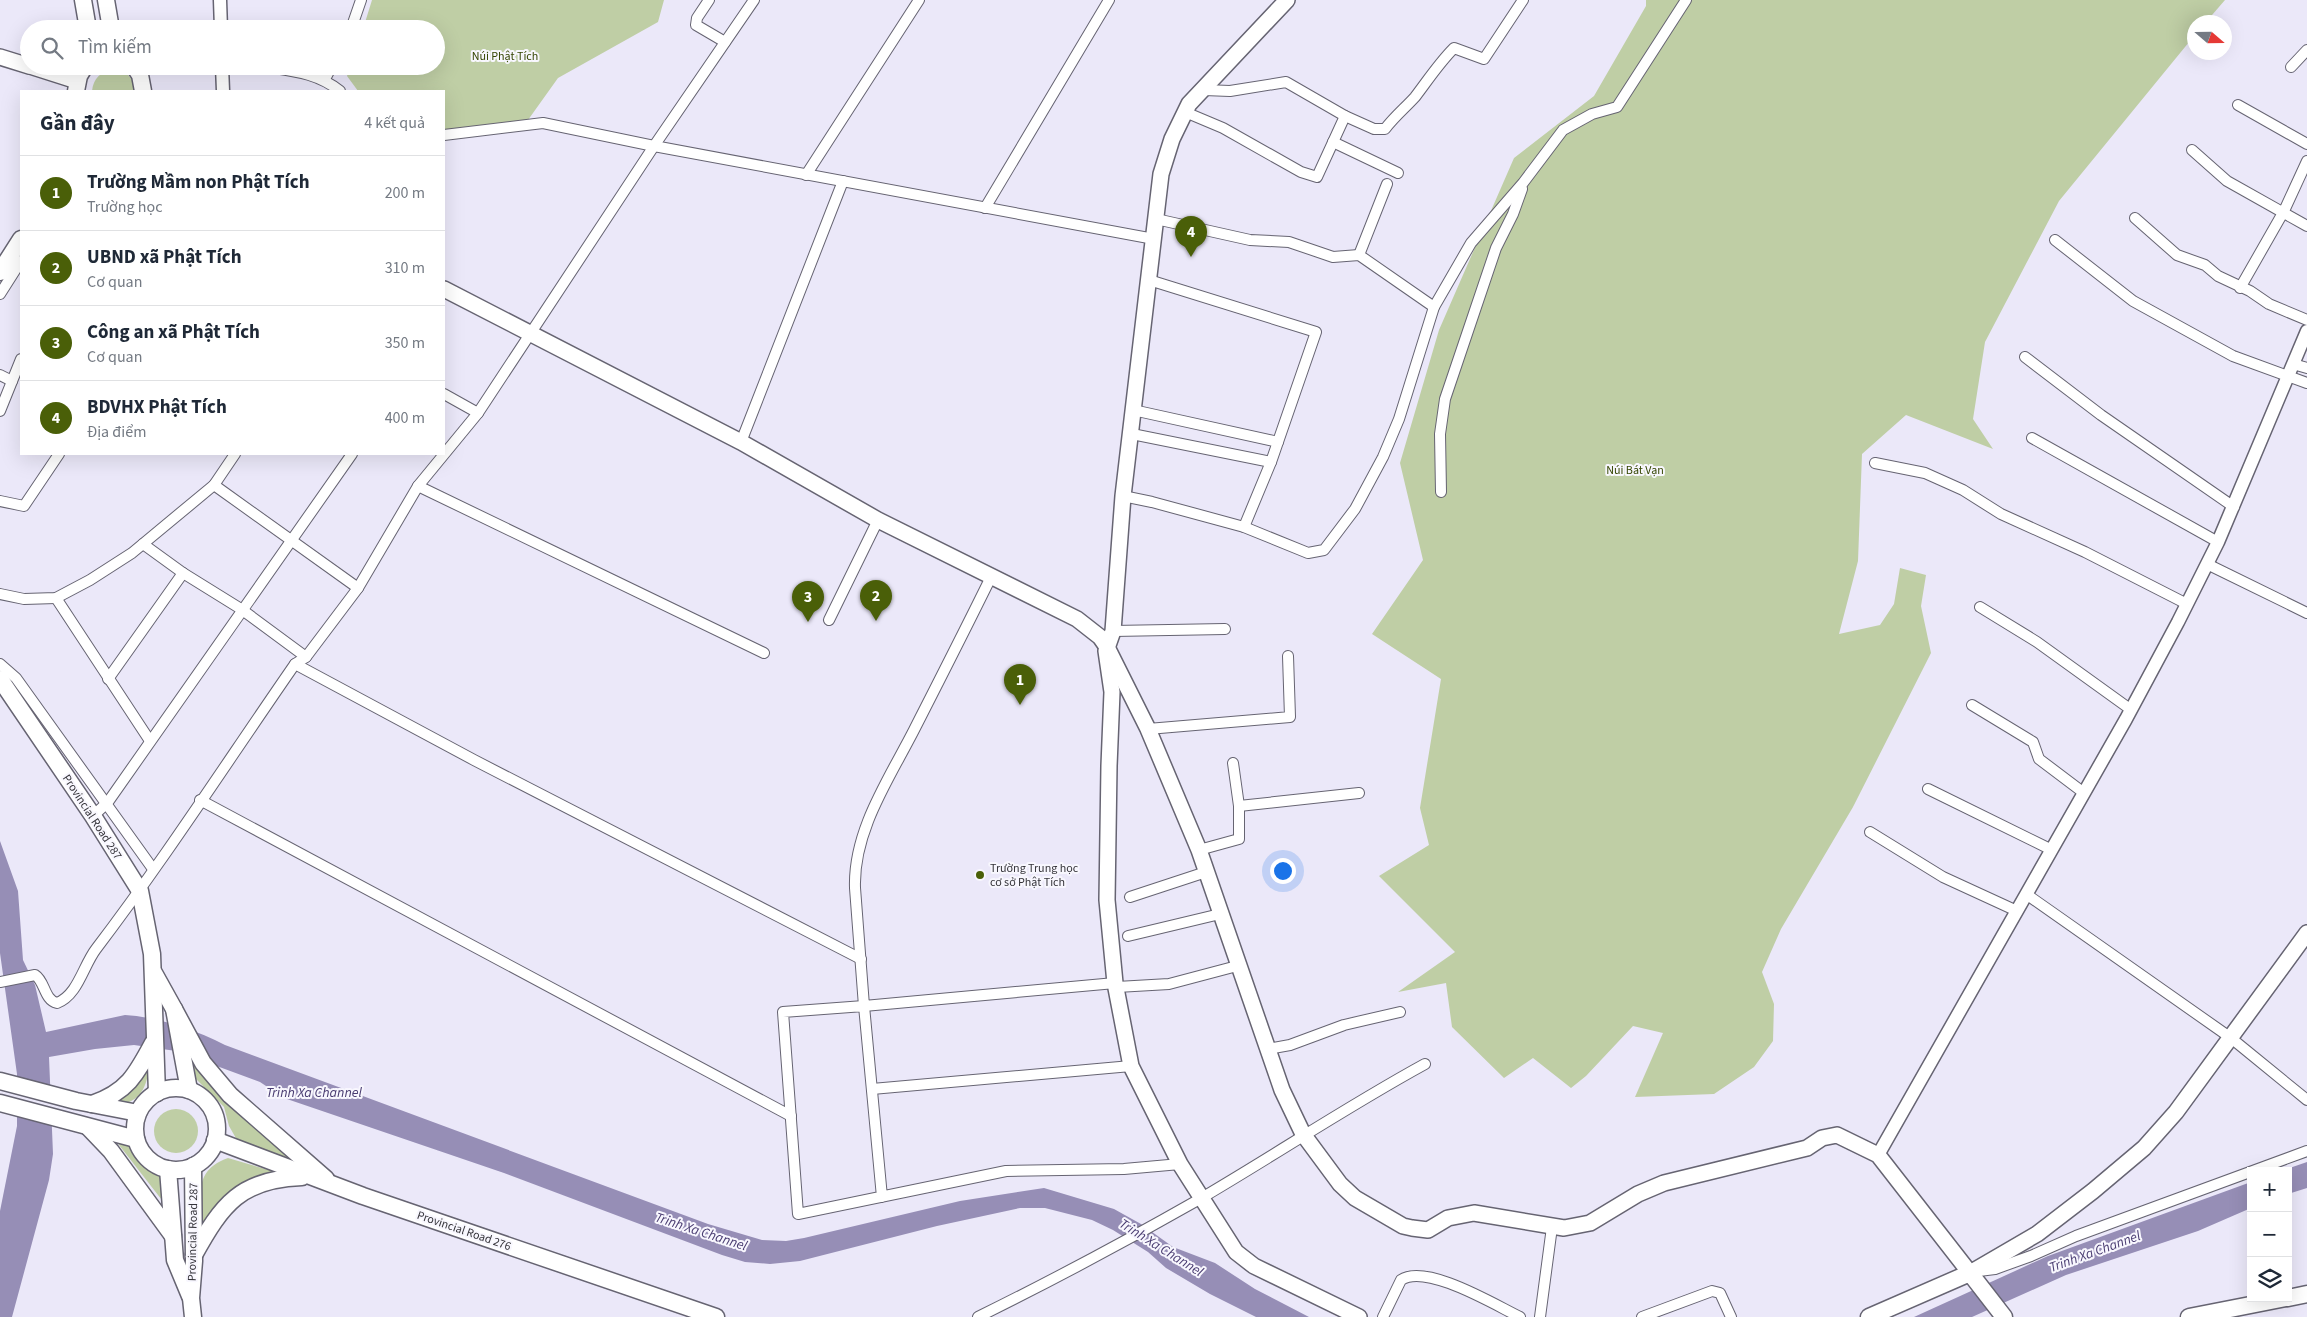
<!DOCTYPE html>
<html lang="vi">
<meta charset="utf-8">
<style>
:root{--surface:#fff;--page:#f6f6f7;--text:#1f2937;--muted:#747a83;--line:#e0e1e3;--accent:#4a5f08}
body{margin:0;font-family:"Source Sans 3",sans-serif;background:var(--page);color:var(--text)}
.controls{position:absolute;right:15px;bottom:15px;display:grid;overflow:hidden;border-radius:0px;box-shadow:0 5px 20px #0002}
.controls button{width:45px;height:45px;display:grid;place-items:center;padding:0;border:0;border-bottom:1px solid var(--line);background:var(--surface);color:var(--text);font:25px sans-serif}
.compass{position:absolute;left:2187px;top:15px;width:45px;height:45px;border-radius:50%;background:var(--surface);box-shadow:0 5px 20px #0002;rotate:110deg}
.you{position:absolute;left:1282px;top:870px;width:18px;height:18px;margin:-12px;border:4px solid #fff;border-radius:50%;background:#1a73e8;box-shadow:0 0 0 8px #1a73e833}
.badge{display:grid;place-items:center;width:32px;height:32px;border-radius:50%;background:var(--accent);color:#fff;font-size:16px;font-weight:700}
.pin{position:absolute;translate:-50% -41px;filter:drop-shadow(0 1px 2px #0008)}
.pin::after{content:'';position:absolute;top:26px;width:18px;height:15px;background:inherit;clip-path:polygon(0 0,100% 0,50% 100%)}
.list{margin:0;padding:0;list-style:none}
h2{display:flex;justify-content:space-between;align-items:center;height:65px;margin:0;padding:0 20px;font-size:21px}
h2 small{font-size:16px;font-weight:400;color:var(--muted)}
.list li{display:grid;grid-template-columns:32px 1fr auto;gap:15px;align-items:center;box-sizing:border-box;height:75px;padding:0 20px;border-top:1px solid var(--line)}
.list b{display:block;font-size:19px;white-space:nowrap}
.list p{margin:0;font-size:16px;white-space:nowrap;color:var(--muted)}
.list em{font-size:16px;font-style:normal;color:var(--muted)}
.icon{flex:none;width:28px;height:28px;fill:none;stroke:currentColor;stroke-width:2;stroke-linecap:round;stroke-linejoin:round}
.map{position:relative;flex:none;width:2307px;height:1317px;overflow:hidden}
.search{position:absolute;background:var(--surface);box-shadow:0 5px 20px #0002;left:20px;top:20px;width:425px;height:55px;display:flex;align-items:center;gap:12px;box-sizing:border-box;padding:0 18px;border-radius:28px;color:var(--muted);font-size:19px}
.panel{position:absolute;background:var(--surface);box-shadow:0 5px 20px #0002;left:20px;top:90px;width:425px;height:365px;border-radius:0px}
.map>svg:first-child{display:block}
.green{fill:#bfcea5}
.water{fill:#968eb6}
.pier{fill:#ebe8f9}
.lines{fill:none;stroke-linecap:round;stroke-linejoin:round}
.minor-casing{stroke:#666472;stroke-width:12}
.tertiary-casing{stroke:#666472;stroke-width:15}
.secondary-casing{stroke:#666472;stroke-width:18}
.primary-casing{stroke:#666472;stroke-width:19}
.minor{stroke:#fff;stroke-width:10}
.tertiary{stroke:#fff;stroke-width:12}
.secondary{stroke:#fff;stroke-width:15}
.primary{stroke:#fff;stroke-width:16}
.poi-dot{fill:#4a5f08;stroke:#f8f7fe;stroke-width:2}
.labels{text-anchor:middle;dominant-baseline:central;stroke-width:4;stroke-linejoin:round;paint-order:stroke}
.park-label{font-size:12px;fill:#354602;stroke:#f8f7fe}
.street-label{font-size:12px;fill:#35343a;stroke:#f8f7fe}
.poi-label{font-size:12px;fill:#35343a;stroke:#f8f7fe;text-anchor:start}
.water-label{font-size:14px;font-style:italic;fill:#493c71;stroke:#f8f7fe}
</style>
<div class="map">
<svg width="2307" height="1317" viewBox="0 0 2307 1317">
<rect width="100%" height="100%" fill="#ebe8f9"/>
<!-- green -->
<g class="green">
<polygon points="372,0 664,0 658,22 558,78 528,120 497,126 457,131 444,130 444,91 358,91 347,76 350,66 436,66 436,29 363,29"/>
<polygon points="1646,0 2225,0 2206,22 2194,22 2194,36 2059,201 1985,342 1973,419 1993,449 1906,415 1862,454 1858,561 1839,634 1880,625 1894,604 1900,568 1926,575 1921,606 1931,653 1853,807 1781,929 1762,972 1774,1004 1773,1041 1754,1067 1714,1094 1635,1097 1663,1033 1633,1026 1586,1076 1571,1088 1533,1058 1504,1078 1452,1027 1446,983 1398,992 1455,952 1379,876 1429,845 1420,808 1441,679 1372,634 1423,560 1400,463 1439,330 1514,158 1594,96 1646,6"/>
<path d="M113 69C128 70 132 78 136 91H92C93 79 101 71 113 69Z"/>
<polygon points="189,1049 298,1164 245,1145 237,1140 229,1126 224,1107 194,1077"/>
<path d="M149 1064C148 1086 140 1105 115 1104L132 1090Z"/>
<circle cx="176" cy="1131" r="22"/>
<polygon points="112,1136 130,1141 140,1158 162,1179 165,1204"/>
<path d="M228 1158 272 1171 274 1174 203 1227C199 1196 194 1170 228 1158Z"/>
</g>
<!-- water -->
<g class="water">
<path d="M0 841 18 891 23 960 35 985 46 1032 125 1015C158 1017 196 1030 225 1045L708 1224 762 1240 786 1241 804 1238 960 1201 1044 1188 1114 1209 1141 1224 1173 1247 1215 1263 1255 1289 1309 1317H1256L1210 1294 1166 1268 1148 1252 1113 1230 1092 1220 1045 1208H1020L937 1226 800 1261 770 1264 745 1262 722 1255 504 1173 284 1098 260 1082 176 1051 134 1045 95 1049 49 1057 53 1154 49 1180 12 1317H0V1211L17 1126V1074L0 953Z"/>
<polygon points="2307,1162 2307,1188 2288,1194 2288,1171 2281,1171"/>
<polygon points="2251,1182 2251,1208 2198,1231 2066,1275 1972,1317 1914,1317 2048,1256"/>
</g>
<!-- pier -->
<polygon class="pier" points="14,1085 54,1095 54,1118 14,1107"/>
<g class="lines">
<!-- minor casing -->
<g class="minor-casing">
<g id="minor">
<polyline points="709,0 697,18 696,25 725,42"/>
<polyline points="351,29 361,0"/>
<path d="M261 66C291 71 316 72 340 91"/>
<polyline points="2291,67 2307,50"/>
<polyline points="325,79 332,66"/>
<path d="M1204 90 1230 91 1286 82 1345 116 1374 129H1385C1394 117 1405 108 1415 97 1428 80 1439 63 1454 48L1484 59 1523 0"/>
<polyline points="2238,105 2307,144"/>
<polyline points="1185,112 1223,128 1301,172 1317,177 1345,116"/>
<polyline points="444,135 543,123 654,146 1154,239"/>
<polyline points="1333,142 1398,173"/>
<polyline points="2192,150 2227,181 2307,226"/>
<polyline points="806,175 919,0"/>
<polyline points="985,208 1109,0"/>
<polyline points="2135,218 2177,255 2205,265 2218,276 2250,291 2269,304 2307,320"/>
<polyline points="1156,219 1250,240 1289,242 1333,257 1359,255 1434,307"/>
<polyline points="2055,240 2133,301 2233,356 2307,383"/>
<polyline points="1359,255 1387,184"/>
<polyline points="1149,280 1316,332 1271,462 1244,527"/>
<polyline points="2240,288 2284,211 2307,161"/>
<polyline points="0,294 21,261"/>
<polyline points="2025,357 2101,415 2234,507"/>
<polyline points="2293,364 2307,368"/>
<polyline points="0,375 12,381"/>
<polyline points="444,394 478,413"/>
<polyline points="1133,410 1278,442"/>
<polyline points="0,411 21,359"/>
<polyline points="1132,434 1271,462"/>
<polyline points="2032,438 2218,542"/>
<polyline points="741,442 843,181"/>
<polyline points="1875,463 1925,473 1963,490 2001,514 2085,552 2187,604"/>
<polyline points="214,485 358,588"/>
<polyline points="418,486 764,653"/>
<polyline points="1441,492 1440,434 1445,399 1496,248 1513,214 1522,189"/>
<polyline points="1123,496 1152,502 1244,527 1308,553 1324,550 1355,509 1383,457 1399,419 1434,307 1471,243 1523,183 1563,130 1592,114 1617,107 1686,0"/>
<polyline points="0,501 24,506 59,454"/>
<polyline points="143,544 183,573 241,609 306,657"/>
<polyline points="2207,564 2307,613"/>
<path d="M991 577C966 628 940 679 914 730 889 779 853 831 855 888L864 1006 1115 983"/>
<polyline points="0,594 24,599 56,598 90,580 132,553 214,485 235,454"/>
<polyline points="56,598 150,741"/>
<polyline points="1980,607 2037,642 2130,709"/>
<polyline points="829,620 878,520"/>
<polyline points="1113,631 1225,629"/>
<polyline points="0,664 16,678 153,869"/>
<polyline points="295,664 474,760 861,959"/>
<polyline points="108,679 183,573"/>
<polyline points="1972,705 2033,742 2039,759 2084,793"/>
<polyline points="1148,729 1290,717 1288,656"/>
<polyline points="1928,789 2052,850"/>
<polyline points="200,800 791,1116"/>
<polyline points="1239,806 1359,793"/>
<polyline points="93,816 108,802 352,454"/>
<polyline points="1870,832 1943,877 2017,911"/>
<polyline points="1199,850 1239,839 1239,806 1233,763"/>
<polyline points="2026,894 2231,1038 2307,1100"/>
<polyline points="1130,897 1206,872"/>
<polyline points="1128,936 1220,914"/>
<path d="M0 982 35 975C45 981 44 1000 57 1003 78 995 83 966 96 949 166 857 229 759 295 664L306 657 358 588 418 486 478 413 654 146 754 0"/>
<polyline points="1117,987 1169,984 1237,966"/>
<polyline points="1268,1049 1290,1045 1344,1025 1400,1012"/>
<polyline points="872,1089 1131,1066"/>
<polyline points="882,1197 864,1006 783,1012 798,1214 1006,1171 1124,1169 1180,1164"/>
<polyline points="1979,1271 1995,1269 2031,1256 2076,1236 2307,1151"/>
<path d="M978 1317C1053 1280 1126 1241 1198 1200 1275 1155 1348 1106 1425 1064"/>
<path d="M1383 1317 1401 1280C1426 1263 1495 1305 1520 1317"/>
<polyline points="1540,1317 1552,1227"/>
<polyline points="1642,1317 1712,1291 1720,1293 1731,1317"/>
</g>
</g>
<!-- tertiary casing -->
<g class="tertiary-casing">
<g id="tertiary">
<polyline points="220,0 221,29"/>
<polyline points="222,66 223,91"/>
<polyline points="1878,1155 2126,719 2178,622 2218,542 2307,331"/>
</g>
</g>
<!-- secondary casing -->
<g class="secondary-casing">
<g id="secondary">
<polyline points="1287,0 1189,104 1172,139 1161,174 1123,496 1113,631 1106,651 1112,692 1109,766 1107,900 1115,983 1131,1066 1180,1164 1236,1252 1254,1266 1359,1317"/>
<polyline points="0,57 29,66"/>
<polyline points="30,66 77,81"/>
<polyline points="444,289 741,442 878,520 1077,619 1100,637 1107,647 1148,729 1199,850 1282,1090 1303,1134 1340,1184 1355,1198 1403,1226 1412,1228 1428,1230 1448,1218 1474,1213 1564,1228 1590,1223 1638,1194 1664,1183 1807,1148 1822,1138 1837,1135 1878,1155 1970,1273 2037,1234 2093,1191 2144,1148 2176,1112 2307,933"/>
</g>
</g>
<!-- primary casing -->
<g class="primary-casing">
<g id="primary">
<polyline points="83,0 88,29"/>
<polyline points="106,0 111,29"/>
<polyline points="134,66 140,75 143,91"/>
<polyline points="76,91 79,76 85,66"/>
<polyline points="0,272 21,239"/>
<polyline points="0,679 93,816 140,891 152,954 157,1093"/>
<polyline points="154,973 174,1009 189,1090"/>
<polyline points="174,1009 203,1063 230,1095 326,1179"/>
<polyline points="0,1081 76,1101 138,1113"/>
<circle cx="176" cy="1129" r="41"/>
<polyline points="0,1103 136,1139"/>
<path d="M92 1104C127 1092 136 1075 153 1043"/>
<polyline points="89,1128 111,1151 173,1236"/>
<polyline points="215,1140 363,1196 716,1317"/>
<polyline points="168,1169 175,1260 190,1296"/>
<path d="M194 1255C222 1204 241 1179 302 1177"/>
<polyline points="2288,1298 2307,1294"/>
<polyline points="193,1317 191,1298 194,1261 193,1166"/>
<polyline points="1869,1317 1970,1273 2004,1317"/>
<polyline points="2189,1317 2286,1298"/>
</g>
</g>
<!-- minor -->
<use href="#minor" class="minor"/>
<!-- tertiary -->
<use href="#tertiary" class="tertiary"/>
<!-- secondary -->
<use href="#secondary" class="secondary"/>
<!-- primary -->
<use href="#primary" class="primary"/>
</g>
<!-- markers -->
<circle class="poi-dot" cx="980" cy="875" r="5"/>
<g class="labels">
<!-- park labels -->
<g class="park-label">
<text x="505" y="56">Núi Phật Tích</text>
<text x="1635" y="470">Núi Bát Vạn</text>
</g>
<!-- street labels -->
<g class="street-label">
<text transform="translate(92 817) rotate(57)">Provincial Road 287</text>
<text transform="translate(464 1231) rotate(19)">Provincial Road 276</text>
<text transform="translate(193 1232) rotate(-89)">Provincial Road 287</text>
</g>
<!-- poi labels -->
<g class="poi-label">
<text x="990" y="868">Trường Trung học<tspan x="990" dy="14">cơ sở Phật Tích</tspan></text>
</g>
<!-- water labels -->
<g class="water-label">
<text x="314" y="1093">Trinh Xa Channel</text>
<text transform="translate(701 1232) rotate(18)">Trinh Xa Channel</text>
<text transform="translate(1161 1248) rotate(32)">Trinh Xa Channel</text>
<text transform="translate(2095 1252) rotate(-20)">Trinh Xa Channel</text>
</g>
</g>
</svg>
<div class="controls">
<button>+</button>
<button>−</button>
<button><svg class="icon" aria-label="layers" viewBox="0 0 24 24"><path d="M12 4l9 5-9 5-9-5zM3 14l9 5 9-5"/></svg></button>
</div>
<svg class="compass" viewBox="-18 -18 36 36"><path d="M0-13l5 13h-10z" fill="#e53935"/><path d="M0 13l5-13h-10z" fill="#747a83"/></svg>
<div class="you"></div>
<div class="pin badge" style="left:1020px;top:705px">1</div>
<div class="pin badge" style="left:876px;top:621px">2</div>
<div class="pin badge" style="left:808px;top:622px">3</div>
<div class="pin badge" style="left:1191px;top:257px">4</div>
<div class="search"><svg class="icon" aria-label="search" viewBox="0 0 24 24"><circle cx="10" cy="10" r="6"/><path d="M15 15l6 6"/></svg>Tìm kiếm</div>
<section class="panel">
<h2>Gần đây<small>4 kết quả</small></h2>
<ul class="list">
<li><span class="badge">1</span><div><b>Trường Mầm non Phật Tích</b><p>Trường học</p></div><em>200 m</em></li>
<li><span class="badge">2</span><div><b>UBND xã Phật Tích</b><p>Cơ quan</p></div><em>310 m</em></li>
<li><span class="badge">3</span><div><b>Công an xã Phật Tích</b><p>Cơ quan</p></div><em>350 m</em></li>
<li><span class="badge">4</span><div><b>BDVHX Phật Tích</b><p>Địa điểm</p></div><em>400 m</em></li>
</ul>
</section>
</div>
